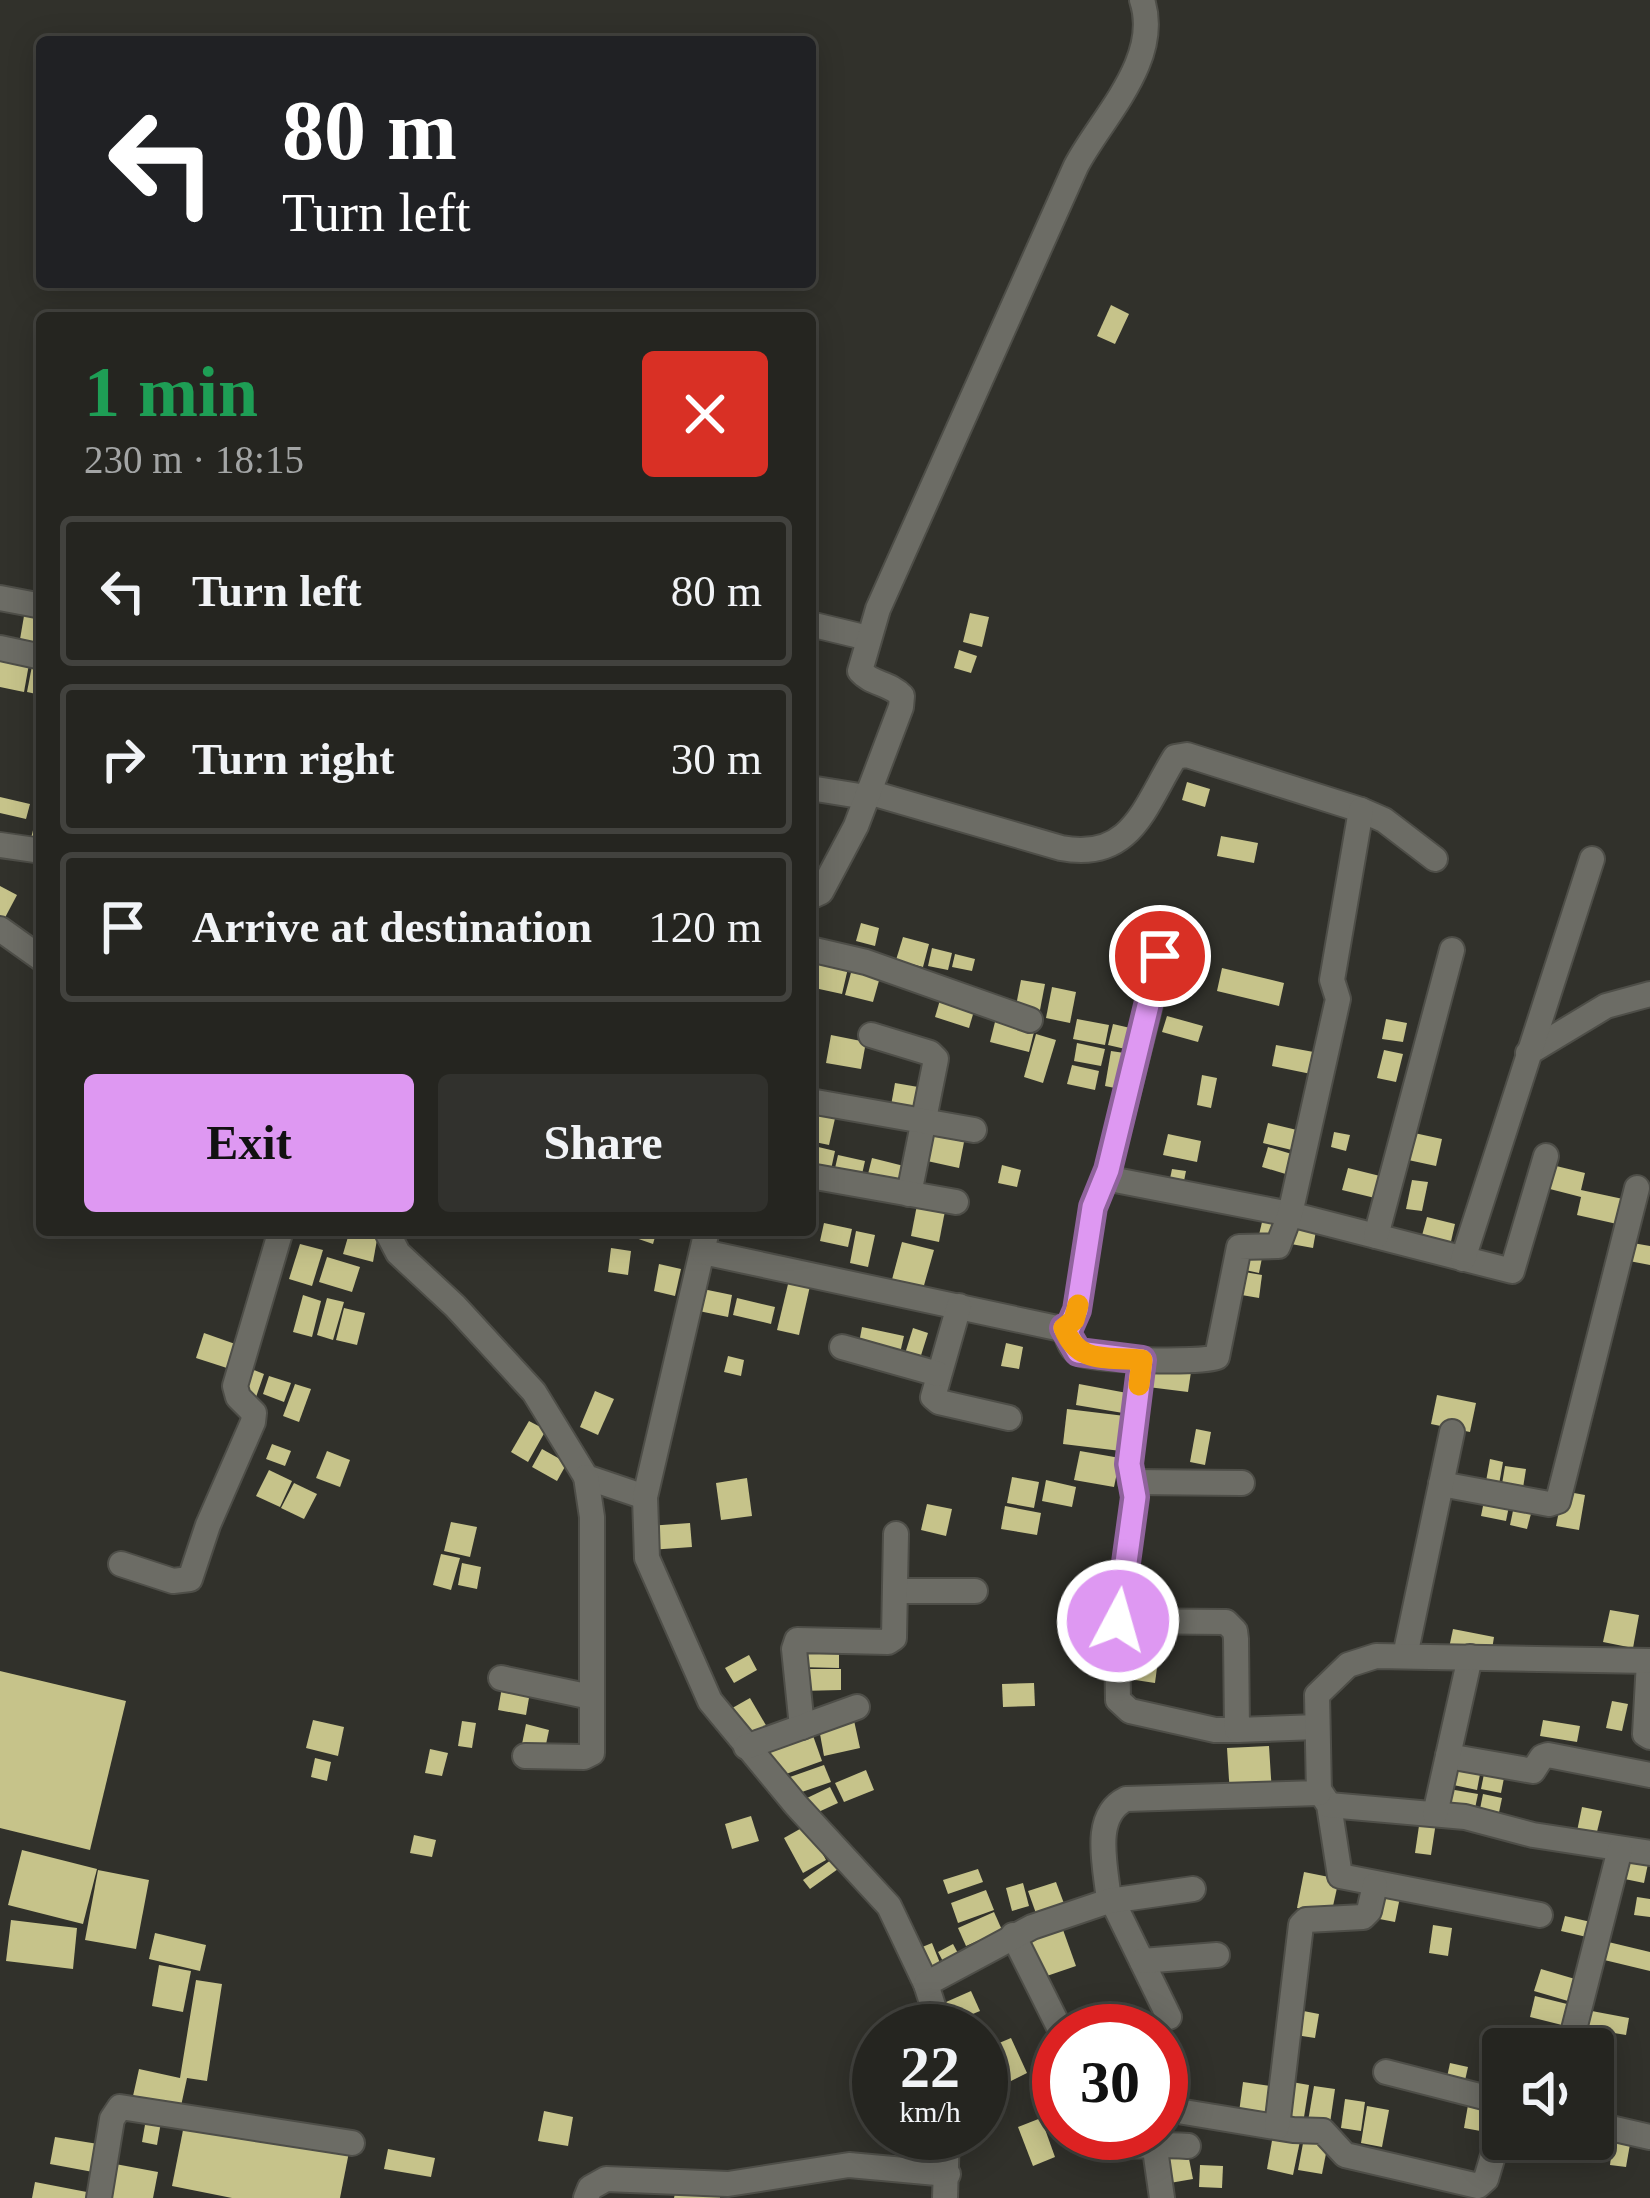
<!DOCTYPE html>
<meta charset="utf-8">
<style>
body{margin:0;font-family:Georgia,serif;background:#31312d;color:#f1f3f6;height:100vh;display:flex;flex-direction:column;font-size:45px;white-space:nowrap}
*{box-sizing:border-box;margin:0}
p{font-size:39px;color:#a3a5a5}
.icon{flex:none;width:66px;height:66px;fill:none;stroke:currentColor;stroke-width:2;stroke-linecap:round;stroke-linejoin:round}
.map{position:relative;flex:1;overflow:hidden}
.panel{position:absolute;left:36px;top:312px;width:780px;height:924px;display:flex;flex-direction:column;background:#252520;border-radius:12px;box-shadow:0 6px 30px #0003,0 0 0 3px #42423e}
.panel>*{flex:none}
.banner{position:absolute;left:36px;top:36px;width:780px;height:252px;border-radius:12px;box-shadow:0 6px 30px #0003,0 0 0 3px #42423e;background:#202124;color:#fff;overflow:hidden}
.buttons{position:absolute;left:1482px;top:2028px;display:grid;gap:24px}
.buttons a{display:grid;place-items:center;width:132px;height:132px;border-radius:12px;background:#252520;box-shadow:0 6px 30px #0003,0 0 0 3px #42423e;font-size:60px}
.speed{position:absolute;left:852px;top:2004px;display:flex;gap:24px;font-size:60px;font-weight:700;text-align:center}
.speed>*{display:grid;place-content:center;width:156px;height:156px;border-radius:50%;background:#252520;box-shadow:0 6px 30px #0003,0 0 0 3px #42423e;line-height:1}
.speed small{font-size:30px;font-weight:400}
.speed .limit{border:18px solid #d22;background:#fff;color:#111}
.pin{position:absolute;display:grid;place-items:center;width:102px;height:102px;color:#fff;margin:-51px;border:6px solid #fff;border-radius:50%;box-shadow:0 3px 12px #0007}
.me{position:absolute;width:132px;margin:-66px;rotate:6deg;stroke-linejoin:round;filter:drop-shadow(0 0 9px #0008)}
.turn{display:flex;align-items:center;gap:42px;height:252px;padding:0 48px;font-size:54px}
.turn .icon{width:156px;height:156px;stroke-width:2.5}
.turn b{display:block;font-size:84px;line-height:102px}
.round{display:grid;place-items:center;flex:none;width:126px;height:126px;border-radius:12px;background:#31312d}
.overview{display:flex;align-items:center;justify-content:space-between;height:204px;padding:0 48px}
h1{font-size:72px;font-weight:600;line-height:90px;color:#1e9e55}
.primary-button{display:flex;gap:24px;margin-top:auto;padding:24px 48px}
.primary-button a{flex:1;height:138px;border-radius:12px;background:#de98f2;color:#111;font-size:48px;font-weight:600;line-height:138px;text-align:center}
.primary-button a+a{background:#31312d;color:#f1f3f6}
ul{padding:0;list-style:none}
li{display:flex;align-items:center;gap:36px;height:150px;margin:0 24px 18px;padding:0 24px;border:6px solid #42423e;border-radius:12px}
li div{flex:1}
li b{display:block;font-size:45px}
li em{font-style:normal}
.map>svg:first-child{display:block}
.building{fill:#c6c38a}
.lines{fill:none;stroke-linecap:round;stroke-linejoin:round}
.minor-casing{stroke:#4e4e48;stroke-width:28}
.minor{stroke:#6c6c65;stroke-width:24}
.route-casing{stroke:#90639d;stroke-width:30}
.route{stroke:#de98f2;stroke-width:21}
.slow{stroke:#f59e0b;stroke-width:21}
</style>
<div class="map">
<svg width="1650" height="2198" viewBox="0 0 1650 2198">
<rect width="100%" height="100%" fill="#31312b"/>
<g class="building">
<polygon points="1111,305 1129,314 1115,344 1097,336"/>
<polygon points="970,613 989,617 982,647 963,642"/>
<polygon points="24,616 42,619 42,649 19,645"/>
<polygon points="959,650 977,656 971,673 954,668"/>
<polygon points="0,658 29,664 24,692 0,687"/>
<polygon points="32,666 42,668 41,695 27,692"/>
<polygon points="1187,782 1210,789 1205,807 1182,800"/>
<polygon points="0,797 30,804 26,819 0,813"/>
<polygon points="36,819 42,820 42,841 31,838"/>
<polygon points="1221,836 1258,843 1254,863 1217,856"/>
<polygon points="0,886 17,895 0,927"/>
<polygon points="810,910 819,912 812,950 810,950"/>
<polygon points="861,923 879,928 875,946 856,941"/>
<polygon points="903,937 929,944 923,967 896,960"/>
<polygon points="932,948 952,953 948,970 928,966"/>
<polygon points="955,954 975,959 972,971 952,967"/>
<polygon points="810,960 848,968 842,994 810,987"/>
<polygon points="1222,968 1284,983 1279,1006 1217,991"/>
<polygon points="852,969 880,977 873,1002 845,995"/>
<polygon points="1021,980 1045,984 1039,1015 1015,1011"/>
<polygon points="1052,987 1076,992 1070,1023 1046,1018"/>
<polygon points="940,1000 974,1011 969,1028 935,1017"/>
<polygon points="1167,1016 1203,1026 1198,1042 1162,1032"/>
<polygon points="996,1018 1035,1028 1029,1052 990,1042"/>
<polygon points="1077,1019 1109,1025 1105,1045 1073,1039"/>
<polygon points="1386,1019 1407,1023 1403,1042 1382,1039"/>
<polygon points="1113,1024 1139,1030 1134,1051 1108,1045"/>
<polygon points="1036,1034 1056,1040 1043,1083 1024,1077"/>
<polygon points="831,1035 866,1042 861,1069 826,1063"/>
<polygon points="1077,1043 1105,1049 1101,1066 1074,1061"/>
<polygon points="1276,1045 1319,1053 1316,1075 1272,1066"/>
<polygon points="1384,1050 1403,1054 1396,1082 1377,1078"/>
<polygon points="1111,1051 1131,1054 1125,1090 1105,1086"/>
<polygon points="1072,1065 1099,1071 1095,1090 1067,1084"/>
<polygon points="1202,1075 1217,1078 1211,1108 1197,1105"/>
<polygon points="895,1083 924,1088 919,1116 890,1111"/>
<polygon points="810,1109 836,1114 829,1145 810,1141"/>
<polygon points="1268,1123 1301,1131 1296,1151 1263,1143"/>
<polygon points="1405,1131 1442,1139 1436,1166 1399,1158"/>
<polygon points="1334,1132 1350,1135 1346,1151 1331,1147"/>
<polygon points="923,1133 964,1142 959,1168 918,1159"/>
<polygon points="1168,1134 1201,1141 1197,1162 1163,1155"/>
<polygon points="810,1145 835,1151 830,1174 810,1170"/>
<polygon points="1268,1147 1295,1155 1289,1175 1262,1167"/>
<polygon points="838,1155 865,1161 860,1183 833,1177"/>
<polygon points="872,1158 904,1166 897,1190 866,1182"/>
<polygon points="1002,1165 1021,1170 1017,1187 998,1183"/>
<polygon points="1552,1165 1585,1173 1581,1190 1623,1199 1617,1224 1577,1215 1581,1197 1546,1188"/>
<polygon points="1348,1168 1380,1176 1375,1198 1342,1190"/>
<polygon points="1172,1169 1186,1171 1182,1191 1168,1188"/>
<polygon points="1412,1180 1428,1182 1422,1211 1406,1209"/>
<polygon points="917,1205 945,1211 939,1242 911,1236"/>
<polygon points="1427,1217 1455,1224 1449,1250 1420,1243"/>
<polygon points="1263,1218 1283,1222 1278,1243 1258,1239"/>
<polygon points="1296,1221 1317,1225 1313,1248 1291,1244"/>
<polygon points="824,1223 852,1229 848,1247 820,1241"/>
<polygon points="350,1230 373,1230 378,1234 373,1262 343,1254"/>
<polygon points="632,1230 657,1230 653,1244 630,1236"/>
<polygon points="856,1231 875,1235 868,1267 850,1263"/>
<polygon points="902,1242 934,1250 921,1296 890,1287"/>
<polygon points="1627,1242 1650,1246 1650,1265 1624,1260"/>
<polygon points="300,1244 323,1250 312,1286 289,1279"/>
<polygon points="611,1248 631,1251 628,1275 608,1272"/>
<polygon points="1240,1248 1263,1253 1259,1273 1236,1268"/>
<polygon points="327,1257 360,1267 352,1292 319,1282"/>
<polygon points="659,1264 681,1269 675,1296 654,1291"/>
<polygon points="1233,1270 1262,1275 1259,1298 1230,1293"/>
<polygon points="789,1280 810,1286 799,1335 777,1330"/>
<polygon points="698,1288 732,1295 728,1317 694,1310"/>
<polygon points="303,1295 321,1301 312,1337 293,1332"/>
<polygon points="327,1298 344,1302 333,1340 317,1335"/>
<polygon points="737,1298 775,1307 771,1324 733,1315"/>
<polygon points="344,1308 365,1313 357,1345 336,1340"/>
<polygon points="862,1327 904,1336 900,1353 859,1343"/>
<polygon points="913,1328 928,1333 918,1365 903,1360"/>
<polygon points="204,1333 238,1345 230,1369 196,1358"/>
<polygon points="1006,1343 1023,1347 1019,1369 1001,1366"/>
<polygon points="728,1356 744,1360 741,1376 724,1372"/>
<polygon points="1142,1366 1191,1372 1188,1392 1140,1386"/>
<polygon points="246,1367 264,1374 255,1400 237,1393"/>
<polygon points="269,1376 291,1383 284,1402 263,1394"/>
<polygon points="295,1384 311,1389 299,1422 283,1416"/>
<polygon points="1079,1384 1127,1393 1123,1413 1076,1405"/>
<polygon points="595,1391 614,1399 598,1435 580,1427"/>
<polygon points="1437,1395 1476,1403 1470,1432 1431,1424"/>
<polygon points="1067,1409 1125,1416 1121,1451 1063,1444"/>
<polygon points="529,1421 546,1430 528,1462 511,1452"/>
<polygon points="1196,1429 1211,1432 1205,1465 1190,1462"/>
<polygon points="272,1444 291,1451 285,1466 266,1459"/>
<polygon points="542,1449 567,1463 557,1481 532,1467"/>
<polygon points="327,1451 350,1460 340,1487 316,1478"/>
<polygon points="1080,1451 1120,1458 1114,1487 1074,1480"/>
<polygon points="1490,1459 1503,1462 1498,1490 1485,1487"/>
<polygon points="1505,1466 1526,1469 1522,1494 1501,1490"/>
<polygon points="269,1470 292,1481 280,1507 256,1496"/>
<polygon points="1012,1477 1039,1482 1034,1508 1007,1503"/>
<polygon points="747,1478 752,1516 721,1520 716,1483"/>
<polygon points="1046,1480 1076,1487 1072,1507 1042,1501"/>
<polygon points="294,1483 317,1494 304,1519 281,1508"/>
<polygon points="1563,1491 1585,1495 1579,1530 1556,1526"/>
<polygon points="1484,1501 1509,1506 1506,1521 1481,1516"/>
<polygon points="927,1504 952,1509 946,1536 921,1530"/>
<polygon points="1005,1506 1041,1513 1037,1535 1001,1529"/>
<polygon points="1514,1506 1532,1510 1527,1529 1510,1525"/>
<polygon points="451,1522 477,1527 470,1557 444,1551"/>
<polygon points="690,1523 692,1547 649,1550 648,1526"/>
<polygon points="441,1554 460,1558 451,1590 433,1585"/>
<polygon points="462,1563 481,1567 477,1589 458,1585"/>
<polygon points="1094,1582 1114,1584 1109,1627 1088,1624"/>
<polygon points="1610,1610 1639,1615 1633,1648 1603,1642"/>
<polygon points="1453,1629 1494,1637 1491,1656 1449,1648"/>
<polygon points="799,1645 839,1646 839,1668 799,1667"/>
<polygon points="749,1655 757,1670 734,1683 725,1668"/>
<polygon points="1125,1655 1158,1660 1155,1683 1122,1678"/>
<polygon points="800,1669 841,1669 841,1690 800,1691"/>
<polygon points="0,1671 126,1701 90,1850 0,1828"/>
<polygon points="1034,1683 1035,1706 1003,1707 1002,1684"/>
<polygon points="502,1687 530,1692 526,1715 498,1710"/>
<polygon points="750,1698 767,1727 744,1741 727,1711"/>
<polygon points="1612,1701 1628,1704 1622,1731 1606,1728"/>
<polygon points="853,1716 860,1748 824,1756 818,1723"/>
<polygon points="313,1720 344,1727 338,1756 306,1748"/>
<polygon points="1543,1720 1580,1726 1577,1742 1540,1736"/>
<polygon points="462,1721 476,1723 472,1748 458,1746"/>
<polygon points="526,1724 549,1730 545,1749 522,1744"/>
<polygon points="811,1730 822,1761 775,1778 764,1747"/>
<polygon points="1269,1746 1272,1793 1230,1795 1227,1748"/>
<polygon points="430,1749 448,1753 442,1776 425,1773"/>
<polygon points="315,1758 331,1762 327,1781 311,1777"/>
<polygon points="1448,1763 1481,1769 1477,1790 1444,1783"/>
<polygon points="824,1765 831,1782 796,1794 790,1777"/>
<polygon points="866,1770 874,1790 844,1802 835,1783"/>
<polygon points="1484,1774 1504,1778 1501,1793 1481,1789"/>
<polygon points="830,1787 838,1803 814,1814 807,1798"/>
<polygon points="1443,1788 1478,1794 1473,1818 1439,1811"/>
<polygon points="1483,1794 1502,1798 1497,1822 1478,1819"/>
<polygon points="1582,1807 1602,1811 1595,1840 1576,1836"/>
<polygon points="751,1816 759,1841 732,1849 725,1824"/>
<polygon points="1420,1819 1436,1822 1431,1855 1415,1853"/>
<polygon points="807,1825 826,1860 803,1873 784,1838"/>
<polygon points="414,1835 436,1840 432,1857 410,1853"/>
<polygon points="22,1850 97,1869 83,1924 8,1905"/>
<polygon points="1619,1854 1649,1859 1644,1883 1615,1877"/>
<polygon points="831,1860 838,1869 810,1889 803,1880"/>
<polygon points="978,1869 983,1882 948,1894 943,1880"/>
<polygon points="98,1870 149,1880 136,1949 85,1940"/>
<polygon points="1304,1872 1339,1879 1331,1915 1297,1908"/>
<polygon points="1056,1882 1066,1909 1038,1919 1028,1891"/>
<polygon points="1023,1883 1029,1906 1012,1911 1006,1888"/>
<polygon points="986,1890 994,1910 958,1923 951,1903"/>
<polygon points="1374,1892 1400,1897 1395,1922 1369,1917"/>
<polygon points="1637,1897 1650,1899 1650,1917 1634,1915"/>
<polygon points="994,1912 1002,1930 966,1946 958,1928"/>
<polygon points="1565,1916 1595,1923 1591,1938 1561,1931"/>
<polygon points="11,1920 77,1928 73,1969 6,1961"/>
<polygon points="1433,1925 1452,1928 1448,1956 1429,1953"/>
<polygon points="1062,1927 1076,1966 1038,1979 1024,1940"/>
<polygon points="155,1933 206,1945 200,1971 149,1959"/>
<polygon points="1600,1940 1650,1952 1650,1971 1596,1958"/>
<polygon points="932,1943 942,1968 926,1975 915,1950"/>
<polygon points="953,1944 961,1959 946,1967 938,1952"/>
<polygon points="159,1965 191,1971 183,2012 152,2006"/>
<polygon points="1541,1969 1575,1979 1568,2001 1534,1991"/>
<polygon points="196,1980 222,1984 207,2081 187,2078 181,2106 133,2096 139,2069 180,2078"/>
<polygon points="971,1991 980,2011 946,2025 937,2006"/>
<polygon points="1535,1996 1575,2006 1570,2027 1530,2017"/>
<polygon points="1293,2009 1319,2014 1315,2038 1289,2034"/>
<polygon points="1581,2009 1629,2018 1626,2035 1578,2027"/>
<polygon points="1524,2029 1550,2035 1547,2049 1519,2049"/>
<polygon points="1011,2038 1027,2073 1009,2082 992,2046"/>
<polygon points="1450,2063 1468,2067 1464,2085 1446,2082"/>
<polygon points="1286,2081 1309,2085 1302,2130 1279,2127"/>
<polygon points="1243,2082 1278,2087 1271,2125 1238,2120"/>
<polygon points="1314,2086 1335,2089 1329,2130 1307,2127"/>
<polygon points="1345,2099 1365,2102 1361,2131 1341,2128"/>
<polygon points="1468,2105 1501,2111 1497,2134 1464,2128"/>
<polygon points="1367,2106 1389,2110 1382,2147 1361,2143"/>
<polygon points="544,2111 573,2117 568,2146 538,2141"/>
<polygon points="1041,2118 1055,2157 1033,2166 1018,2127"/>
<polygon points="146,2119 161,2122 157,2145 142,2142"/>
<polygon points="185,2120 349,2152 340,2198 232,2198 172,2186"/>
<polygon points="1273,2135 1300,2141 1293,2175 1267,2169"/>
<polygon points="55,2137 98,2144 93,2172 50,2164"/>
<polygon points="1304,2138 1328,2143 1322,2174 1298,2170"/>
<polygon points="1509,2139 1544,2139 1542,2147"/>
<polygon points="1548,2139 1579,2139 1576,2156 1546,2149"/>
<polygon points="1613,2142 1630,2144 1626,2167 1610,2165"/>
<polygon points="388,2149 435,2158 431,2177 384,2169"/>
<polygon points="1188,2154 1193,2179 1164,2184 1159,2159"/>
<polygon points="110,2163 158,2172 153,2198 104,2198"/>
<polygon points="1200,2165 1223,2166 1222,2188 1199,2187"/>
<polygon points="35,2182 92,2193 91,2198 32,2198"/>
<polygon points="676,2189 720,2195 720,2198 674,2198"/>
</g>
<g class="lines">
<defs>
<g id="minor">
<polyline points="0,598 42,606"/>
<polyline points="810,624 868,638"/>
<polyline points="0,648 42,657"/>
<polyline points="810,788 866,797"/>
<path d="M868,792l193,56c71,14 84,-43 114,-91l12,-2 174,55 23,10 51,39"/>
<polyline points="0,845 42,851"/>
<path d="M810,897l11,-5 35,-66 45,-119 1,-11c-12,-13 -31,-12 -42,-25l18,-62 198,-443c25,-48 86,-106 66,-166"/>
<polyline points="0,929 42,959"/>
<polyline points="810,949 866,962 1030,1020"/>
<polyline points="871,1035 930,1053 936,1059 909,1194"/>
<polyline points="1528,1053 1606,1006 1650,994"/>
<polyline points="810,1101 974,1130"/>
<polyline points="810,1176 956,1202"/>
<polyline points="1105,1178 1290,1214 1512,1271 1546,1156"/>
<polyline points="386,1230 398,1253 455,1306 534,1392 586,1477 645,1497"/>
<polyline points="707,1230 645,1497 647,1558 710,1701 796,1805 889,1906 926,1984 941,2031"/>
<polyline points="1376,1236 1452,950"/>
<polyline points="703,1252 1057,1328 1070,1326 1077,1310 1093,1207 1108,1170 1155,985 1166,928"/>
<polyline points="1463,1259 1592,859"/>
<polyline points="959,1306 933,1397 939,1402 1009,1418"/>
<path d="M1064,1328c4,9 5,20 15,25 16,8 121,10 138,4l22,-110 39,-1 12,-32 48,-215 -6,-19 29,-170"/>
<polyline points="842,1347 938,1374"/>
<polyline points="1142,1360 1129,1464 1135,1492 1117,1639 1118,1700 1130,1711 1215,1730 1237,1730"/>
<polyline points="1131,1482 1242,1483"/>
<polyline points="1441,1484 1549,1504 1558,1501 1637,1188"/>
<polyline points="121,1564 173,1581 190,1579 208,1525 253,1422 254,1413 238,1397 235,1386 281,1230"/>
<polyline points="896,1591 975,1591"/>
<polyline points="1118,1621 1226,1622 1235,1631 1236,1639 1237,1730 1317,1727"/>
<polyline points="1405,1656 1452,1432"/>
<polyline points="1649,1661 1645,1734 1650,1737"/>
<polyline points="501,1678 591,1697"/>
<polyline points="802,1727 794,1649 797,1640 888,1642 894,1638 896,1534"/>
<polyline points="746,1747 857,1707"/>
<polyline points="525,1756 584,1757 592,1753 592,1517 586,1477"/>
<polyline points="1448,1756 1533,1771 1542,1757 1548,1755 1650,1775"/>
<polyline points="1321,1793 1329,1805 1340,1876 1540,1915"/>
<polyline points="1329,1805 1465,1817 1533,1835 1650,1853"/>
<polyline points="1435,1814 1470,1657"/>
<polyline points="1112,1900 1169,2017"/>
<path d="M1109,1901c-3,-34 -18,-85 17,-102l193,-6 -2,-98 31,-30 28,-9 274,5"/>
<polyline points="1013,1935 1061,2031"/>
<polyline points="1142,1961 1217,1955"/>
<polyline points="926,1984 1032,1927 1109,1901 1193,1889"/>
<polyline points="1569,2049 1620,1849"/>
<polyline points="1386,2072 1503,2102"/>
<polyline points="1184,2112 1293,2130 1323,2131 1345,2155 1478,2186 1486,2179 1503,2122"/>
<polyline points="1593,2124 1650,2137"/>
<polyline points="1277,2127 1301,1925 1306,1920 1363,1917 1369,1911 1375,1885"/>
<path d="M1102,2133l4,9c16,7 59,1 82,4"/>
<polyline points="1154,2142 1162,2198"/>
<polyline points="99,2198 112,2119 120,2107 352,2143"/>
<polyline points="586,2198 590,2188 606,2179 728,2184 849,2165 948,2174"/>
<polyline points="945,2198 947,2133"/>
</g>
</defs>
<use href="#minor" class="minor-casing"/>
<use href="#minor" class="minor"/>
</g>
<g class="lines">
<defs>
<polyline id="route" points="1118,1621 1135,1497 1129,1464 1142,1360 1078,1352 1064,1328 1070,1326 1077,1310 1093,1207 1108,1170 1160,956"/>
</defs>
<use href="#route" class="route-casing"/>
<use href="#route" class="route"/>
<path class="slow" d="M1078,1305l-4,15 -10,8c14,37 43,28 78,32l-3,25"/>
</g>
</svg>
<div class="buttons">
<a><svg class="icon" aria-label="sound" viewBox="0 0 24 24"><path d="M4 9h4l5-4v14l-5-4H4zM17 9q2 3 0 6"/></svg></a>
</div>
<div class="speed"><div>22<small>km/h</small></div><div class="limit">30</div></div>
<div class="pin" style="left:1160px;top:956px;background:#d93025"><svg class="icon" aria-label="arrive" viewBox="0 0 24 24"><path d="M6 21V4h12l-3 4 3 4H6"/></svg></div>
<svg class="me" style="left:1118px;top:1621px" viewBox="-20 -20 40 40"><circle r="17" fill="#de98f2" stroke="#fff" stroke-width="3"/><path d="M0-11L8 9 0 5-8 9z" fill="#fff"/></svg>
<div class="banner">
<div class="turn"><svg class="icon" aria-label="left" viewBox="0 0 24 24"><path d="M17 20v-9H6M10 6l-5 5 5 5"/></svg><div><b>80 m</b>Turn left</div></div>
</div>
<section class="panel">
<div class="overview"><div><h1>1 min</h1><p>230 m · 18:15</p></div><a class="round" style="background:#d93025;color:#fff"><svg class="icon" aria-label="close" viewBox="0 0 24 24"><path d="M6 6l12 12M18 6L6 18"/></svg></a></div>
<ul>
<li><svg class="icon" aria-label="left" viewBox="0 0 24 24"><path d="M17 20v-9H6M10 6l-5 5 5 5"/></svg><div><b>Turn left</b></div><em>80 m</em></li>
<li><svg class="icon" aria-label="right" viewBox="0 0 24 24"><path d="M7 20v-9h11M14 6l5 5-5 5"/></svg><div><b>Turn right</b></div><em>30 m</em></li>
<li><svg class="icon" aria-label="arrive" viewBox="0 0 24 24"><path d="M6 21V4h12l-3 4 3 4H6"/></svg><div><b>Arrive at destination</b></div><em>120 m</em></li>
</ul>
<div class="primary-button"><a>Exit</a><a>Share</a></div>
</section>
</div>
